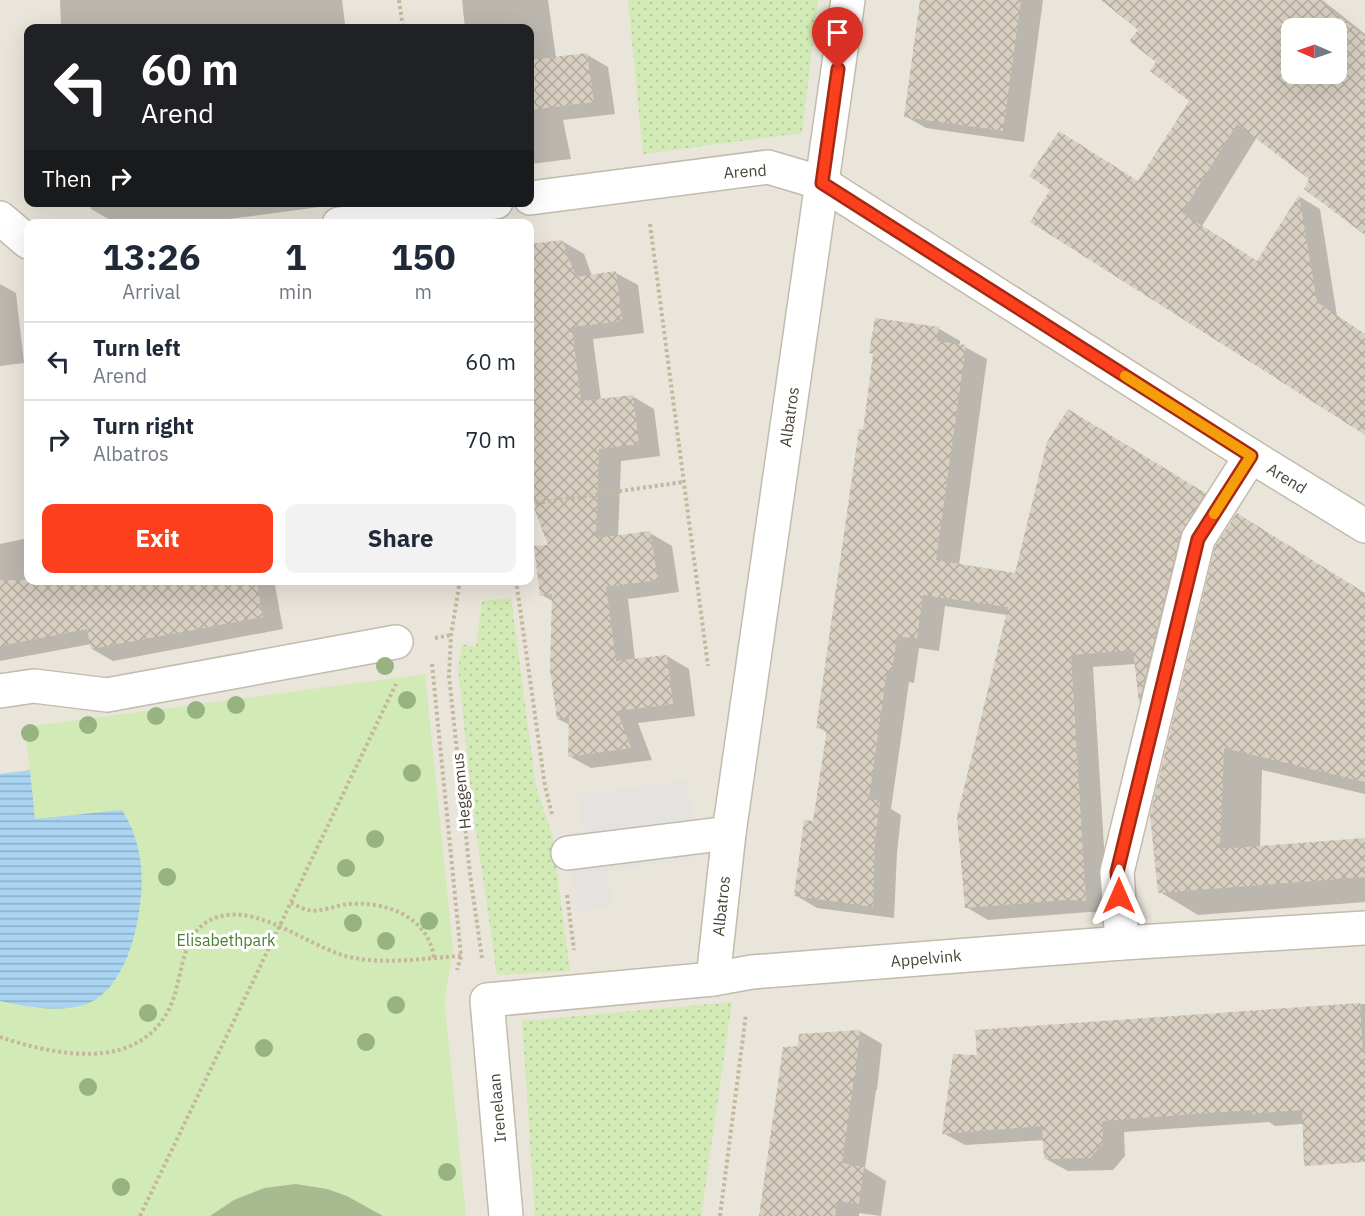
<!DOCTYPE html>
<style>
body{margin:0;font-family:"IBM Plex Sans",sans-serif;background:#f2f2f3;color:#1f2937;height:100vh;display:flex;flex-direction:column;font-size:22px;white-space:nowrap}
*{box-sizing:border-box;margin:0}
p{font-size:20px;color:#747a83}
.icon{flex:none;width:33px;height:33px;fill:none;stroke:currentColor;stroke-width:2;stroke-linecap:round;stroke-linejoin:round}
.map{position:relative;flex:1;overflow:hidden}
.panel{position:absolute;left:24px;top:219px;width:510px;height:366px;display:flex;flex-direction:column;background:#fff;border-radius:12px;box-shadow:0 6px 24px #0002}
.panel>*{flex:none}
.top-card{position:absolute;left:24px;top:24px;width:510px;height:183px;border-radius:12px;box-shadow:0 6px 24px #0002;background:#202124;color:#fff;overflow:hidden}
.needle{width:39px;rotate:272deg}
.controls{position:absolute;left:1281px;top:18px;display:grid;gap:12px}
.controls a{display:grid;place-items:center;width:66px;height:66px;border-radius:12px;background:#fff;box-shadow:0 6px 24px #0002;font-size:30px}
.pin{position:absolute;display:grid;place-items:center;width:51px;height:51px;color:#fff;margin:-62px -26px;border-radius:50% 50% 50% 0;rotate:-45deg;box-shadow:0 0 6px #0007}
.pin .icon{rotate:45deg}
.me{position:absolute;width:66px;margin:-33px;rotate:0deg;stroke-linejoin:round;filter:drop-shadow(0 0 4px #0008)}
.turn{display:flex;align-items:center;gap:21px;height:126px;padding:0 18px;font-size:27px}
.turn .icon{width:78px;height:78px;stroke-width:2.5}
.turn b{display:block;font-size:42px;line-height:51px}
.then{display:flex;align-items:center;height:57px;padding:0 18px;background:#0003;gap:12px;font-size:22px}
.eta{display:flex;justify-content:space-evenly;align-items:center;height:102px;text-align:center}
.eta b{font-size:36px;font-weight:800;line-height:42px}
.cta{display:flex;gap:12px;margin-top:auto;padding:12px 18px}
.cta a{flex:1;height:69px;border-radius:12px;background:#fc3f1d;color:#fff;font-size:24px;font-weight:800;line-height:69px;text-align:center}
.cta a+a{background:#f2f2f3;color:#1f2937}
ul{padding:0;list-style:none}
li{display:flex;align-items:center;gap:18px;height:78px;padding:0 18px;border-top:2px solid #e0e1e3}
li div{flex:1}
li b{display:block;font-size:22px}
li em{font-style:normal}
.map>svg:first-child{display:block}
.residential{fill:#eae5da;fill-rule:evenodd}
.grass{fill:url(#grass-dots)}
.park{fill:#d2eab5}
.parking{fill:#e5e3e0}
.water{fill:url(#water-rules)}
.shadow{fill:#0003;fill-rule:evenodd}
.building{fill:url(#building-cross-hatch);fill-rule:evenodd}
.lines{fill:none;stroke-linecap:round;stroke-linejoin:round}
.minor-casing{stroke:#c2bbae;stroke-width:36}
.path{stroke:#c4b79f;stroke-width:4;stroke-dasharray:3 3;stroke-linecap:butt}
.minor{stroke:#fff;stroke-width:33}
.tree{fill:#97b381}
.route-casing{stroke:#a42913;stroke-width:15}
.route{stroke:#fc3f1d;stroke-width:10}
.slow{stroke:#f59e0b;stroke-width:10}
.labels{text-anchor:middle;dominant-baseline:central;stroke-width:6;stroke-linejoin:round;paint-order:stroke}
.street-label{font-size:16px;fill:#4b4439;stroke:#fff}
.park-label{font-size:16px;fill:#4a7f2a;stroke:#fff}
</style>
<div class="map">
<svg width="1365" height="1216" viewBox="0 0 1365 1216">
<defs>
<pattern id="grass-dots" width="8" height="8" patternUnits="userSpaceOnUse" patternTransform="scale(1.5)"><rect width="8" height="8" fill="#d2eab5"/><path d="M2 2h.1M6 6h.1" fill="none" stroke="#b6ca9c" stroke-width="1.8" stroke-linecap="round"/></pattern>
<pattern id="water-rules" width="6" height="5" patternUnits="userSpaceOnUse" patternTransform="scale(1.5)"><rect width="6" height="5" fill="#a9d4f2"/><path d="M0 2.5h6" fill="none" stroke="#8caec5"/></pattern>
<pattern id="building-cross-hatch" width="8" height="8" patternUnits="userSpaceOnUse" patternTransform="scale(1.5)"><rect width="8" height="8" fill="#d8cfc1"/><path d="M0 0l8 8M0 8l8-8" fill="none" stroke="#b1aa9e"/></pattern>
</defs>
<rect width="100%" height="100%" fill="#f6f3ec"/>
<path class="residential" d="M0,0h1365v1216h-1365zM28,28h502v174h-502zM1292,28h44v46h-44zM28,224h502v356h-502z"/>
<g class="grass">
<polygon points="628,0 818,0 802,133 643,154"/>
<polygon points="511,598 536,787 552,835 570,971 497,975 474,817 458,669 462,644 476,647 482,601"/>
<polygon points="732,1002 701,1216 535,1216 522,1021"/>
</g>
<path class="park" d="M425,674l28,274c-1,20 -9,39 -8,59l21,209h-466v-442l30,-4 -5,-43z"/>
<polygon class="parking" points="688,780 695,848 694,859 608,871 612,906 577,912 566,833 583,831 579,795"/>
<path class="water" d="M30,770l5,49 87,-9c11,17 17,36 19,56 4,40 -10,117 -50,136 -25,12 -65,5 -91,-1v-227z"/>
<g class="shadow">
<polygon points="60,0 342,0 345,24 353,28 61,28"/>
<polygon points="462,0 548,0 556,58 586,54 608,67 615,114 563,120 571,159 530,164 530,28 465,28"/>
<polygon points="921,0 1043,0 1024,142 926,128 905,116"/>
<path d="M1102,0h220l43,34v199l-54,-54 -54,-42 -55,89 56,36 42,-65 20,12 17,107 28,18v99l-226,-250 52,-82 -33,-39 -18,-32zM1292,28h44v46h-44z"/>
<polygon points="91,202 350,202 350,203 229,219 112,221 91,209"/>
<polygon points="562,241 584,254 592,276 616,273 638,285 644,333 593,339 601,400 632,396 654,409 657,432 660,456 621,461 618,537 650,533 672,546 679,592 628,599 635,660 667,656 689,669 695,716 638,723 652,760 591,768 569,756 570,725 558,719 554,602 542,595 550,546 530,490 530,246"/>
<polygon points="0,284 16,293 24,363 0,366"/>
<polygon points="938,328 960,341 960,346 965,347 987,359 959,565 1016,574 1090,423 1226,506 1201,547 1161,714 1140,702 1136,664 1093,667 1108,913 1089,912 988,920 966,907 1007,615 945,606 939,651 919,648 914,683 909,682 891,809 901,815 897,853 894,918 817,908 795,895 815,822 828,733 818,727 864,431"/>
<polygon points="28,538 28,580 274,580 283,629 113,661 92,649 91,644 0,661 0,544"/>
<polygon points="1365,594 1365,794 1262,770 1260,847 1365,839 1365,902 1198,915 1160,892 1152,815"/>
<polygon points="1365,1004 1365,1119 1275,1126 1269,1122 1124,1132 1125,1156 1113,1170 1068,1171 1046,1159 1045,1140 965,1145 943,1133 978,1057 976,1031"/>
<polygon points="860,1031 882,1044 877,1090 876,1090 865,1168 886,1181 881,1216 859,1213 859,1216 760,1216 800,1036"/>
<polygon points="296,1184 327,1189 347,1196 383,1216 210,1216 234,1200 264,1188"/>
</g>
<g class="building">
<polygon points="920,0 1021,0 1003,131 904,117"/>
<path d="M1101,0h218l46,37v198l-61,-46 5,-10 -72,-55 -55,89 75,48 42,-66 18,107 48,32v101l-335,-213 20,-32 -21,-14 30,-45 79,50 51,-80 -39,-30 6,-9 -27,-21 9,-11zM1292,28h44v46h-44z"/>
<polygon points="587,53 594,102 530,110 530,60"/>
<polygon points="562,240 576,277 616,271 622,321 572,327 581,401 633,395 639,444 599,449 596,538 650,531 658,580 606,587 616,661 667,655 673,704 617,711 631,748 568,757 569,718 557,719 550,670 552,594 540,596 534,546 548,545 534,508 537,507 530,487 530,244"/>
<polygon points="875,318 939,327 937,341 966,345 936,560 1015,573 1047,442 1068,409 1205,493 1180,535 1139,703 1133,650 1071,655 1086,901 1066,900 965,908 957,817 1008,607 923,595 917,639 897,636 892,671 887,670 869,799 880,801 875,840 873,907 794,896 804,820 813,821 827,729 816,728 859,429 863,430 873,354 869,353"/>
<polygon points="1237,513 1365,593 1365,782 1224,748 1220,849 1365,838 1365,877 1158,893 1150,815 1215,546"/>
<polygon points="0,580 256,580 263,617 91,649 87,629 0,646"/>
<polygon points="1360,1003 1363,1050 1365,1050 1365,1162 1304,1166 1302,1110 1251,1114 1251,1110 1102,1121 1103,1143 1090,1158 1044,1159 1042,1126 942,1134 953,1054 977,1055 975,1030"/>
<polygon points="860,1030 855,1078 854,1078 842,1163 864,1167 859,1204 837,1201 835,1216 759,1216 783,1047 798,1046 799,1034"/>
</g>
<g class="lines">
<defs>
<g id="minor">
<polyline points="530,198 768,167 822,183 1251,456 1365,526"/>
<polyline points="0,218 28,242"/>
<polyline points="339,224 496,202"/>
<polyline points="0,691 34,686 107,695 396,642"/>
<polyline points="568,853 729,833"/>
<polyline points="1122,943 1117,872 1198,539 1251,456"/>
<polyline points="713,979 729,833 848,0"/>
<polyline points="506,1216 487,1000 713,979 752,972 1122,943 1365,928"/>
</g>
</defs>
<use href="#minor" class="minor-casing"/>
<g class="path">
<polyline points="399,0 403,28"/>
<polyline points="650,224 708,666"/>
<polyline points="530,504 683,482"/>
<polyline points="460,580 451,635 449,676 470,874 482,958"/>
<polyline points="516,580 545,786 552,814"/>
<polyline points="435,638 451,635"/>
<polyline points="432,664 461,956 457,970"/>
<polyline points="567,895 574,950"/>
<path d="M291,903c5,2 11,6 17,7 12,3 29,-5 41,-6 37,-3 80,13 85,54"/>
<path d="M0,1037c54,18 137,36 169,-28 17,-33 8,-87 58,-94 36,-5 81,29 115,40 35,11 83,3 119,1"/>
<polyline points="140,1216 396,684"/>
<polyline points="720,1216 746,1014"/>
</g>
<use href="#minor" class="minor"/>
</g>
<g class="tree">
<circle cx="385" cy="666" r="9"/>
<circle cx="407" cy="700" r="9"/>
<circle cx="236" cy="705" r="9"/>
<circle cx="196" cy="710" r="9"/>
<circle cx="156" cy="716" r="9"/>
<circle cx="88" cy="725" r="9"/>
<circle cx="30" cy="733" r="9"/>
<circle cx="412" cy="773" r="9"/>
<circle cx="375" cy="839" r="9"/>
<circle cx="346" cy="868" r="9"/>
<circle cx="167" cy="877" r="9"/>
<circle cx="429" cy="921" r="9"/>
<circle cx="353" cy="923" r="9"/>
<circle cx="386" cy="941" r="9"/>
<circle cx="396" cy="1005" r="9"/>
<circle cx="148" cy="1013" r="9"/>
<circle cx="366" cy="1042" r="9"/>
<circle cx="264" cy="1048" r="9"/>
<circle cx="88" cy="1087" r="9"/>
<circle cx="447" cy="1172" r="9"/>
<circle cx="121" cy="1187" r="9"/>
</g>
<g class="lines">
<defs>
<polyline id="route" points="838,69 822,183 1251,456 1198,539 1117,872 1119,896"/>
</defs>
<use href="#route" class="route-casing"/>
<use href="#route" class="route"/>
<polyline class="slow" points="1125,376 1251,456 1214,514"/>
</g>
<g class="labels">
<g class="street-label">
<text transform="translate(745 171) rotate(-4)">Arend</text>
<text transform="translate(789 417) rotate(-82)">Albatros</text>
<text transform="translate(1287 478) rotate(32)">Arend</text>
<text transform="translate(461 791) rotate(-96)">Heggemus</text>
<text transform="translate(721 906) rotate(-84)">Albatros</text>
<text transform="translate(926 958) rotate(-5)">Appelvink</text>
<text transform="translate(497 1108) rotate(-95)">Irenelaan</text>
</g>
<g class="park-label">
<text x="226" y="940">Elisabethpark</text>
</g>
</g>
</svg>
<div class="controls">
<a><svg class="needle" viewBox="-14 -14 28 28"><path d="M0-13l5 13h-10z" fill="#e53935"/><path d="M0 13l5-13h-10z" fill="#747a83"/></svg></a>
</div>
<div class="pin" style="left:838px;top:69px;background:#d93025"><svg class="icon" aria-label="arrive" viewBox="0 0 24 24"><path d="M6 21V4h12l-3 4 3 4H6"/></svg></div>
<svg class="me" style="left:1119px;top:896px" viewBox="-20 -20 40 40"><path d="M0-17L14 15 0 8-14 15z" fill="#fc3f1d" stroke="#fff" stroke-width="4"/></svg>
<div class="top-card">
<div class="turn"><svg class="icon" aria-label="left" viewBox="0 0 24 24"><path d="M17 20v-9H6M10 6l-5 5 5 5"/></svg><div><b>60 m</b>Arend</div></div>
<div class="then">Then<svg class="icon" aria-label="right" viewBox="0 0 24 24"><path d="M7 20v-9h11M14 6l5 5-5 5"/></svg></div>
</div>
<section class="panel">
<div class="eta">
<div><b>13:26</b><p>Arrival</p></div>
<div><b>1</b><p>min</p></div>
<div><b>150</b><p>m</p></div>
</div>
<ul>
<li><svg class="icon" aria-label="left" viewBox="0 0 24 24"><path d="M17 20v-9H6M10 6l-5 5 5 5"/></svg><div><b>Turn left</b><p>Arend</p></div><em>60 m</em></li>
<li><svg class="icon" aria-label="right" viewBox="0 0 24 24"><path d="M7 20v-9h11M14 6l5 5-5 5"/></svg><div><b>Turn right</b><p>Albatros</p></div><em>70 m</em></li>
</ul>
<div class="cta"><a>Exit</a><a>Share</a></div>
</section>
</div>
